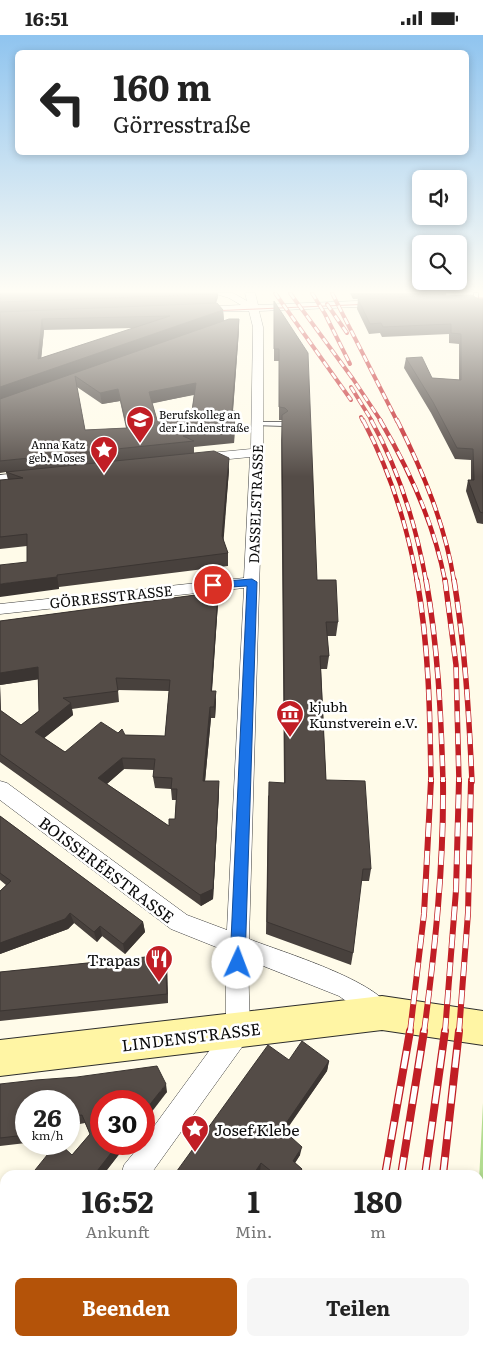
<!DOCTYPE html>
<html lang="de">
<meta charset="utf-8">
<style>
body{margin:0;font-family:Literata,serif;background:#f6f6f6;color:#222;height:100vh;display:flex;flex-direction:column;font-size:19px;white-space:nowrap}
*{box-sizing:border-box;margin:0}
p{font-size:16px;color:#767676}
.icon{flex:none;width:28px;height:28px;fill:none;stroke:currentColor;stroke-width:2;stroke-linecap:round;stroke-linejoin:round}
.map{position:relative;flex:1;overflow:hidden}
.side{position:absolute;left:0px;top:1135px;width:484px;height:176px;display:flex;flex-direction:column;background:#fff;border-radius:15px 15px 0 0;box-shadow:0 2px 8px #0003}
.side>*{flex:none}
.guide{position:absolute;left:15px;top:15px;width:454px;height:105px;border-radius:8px;box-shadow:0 2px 8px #0003;background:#fff;color:#222;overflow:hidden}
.buttons{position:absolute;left:412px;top:135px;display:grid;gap:10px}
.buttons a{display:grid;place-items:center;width:55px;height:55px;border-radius:8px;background:#fff;box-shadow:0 2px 8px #0003;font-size:25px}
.speed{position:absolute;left:15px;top:1055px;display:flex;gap:10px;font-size:25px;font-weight:700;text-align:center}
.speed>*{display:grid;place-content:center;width:65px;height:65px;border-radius:50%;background:#fff;box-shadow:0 2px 8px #0003;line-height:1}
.speed small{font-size:12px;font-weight:400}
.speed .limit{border:8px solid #d22;background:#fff;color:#111}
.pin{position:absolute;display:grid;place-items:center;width:42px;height:42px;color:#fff;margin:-21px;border:2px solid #fff;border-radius:50%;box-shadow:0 1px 5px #0007}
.me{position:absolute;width:55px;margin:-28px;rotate:2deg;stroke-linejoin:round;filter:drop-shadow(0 0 4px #0008)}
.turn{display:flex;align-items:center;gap:18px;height:105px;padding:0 15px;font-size:22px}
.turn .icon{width:65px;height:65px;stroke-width:2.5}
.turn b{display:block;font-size:35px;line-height:42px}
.eta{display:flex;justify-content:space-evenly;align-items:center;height:85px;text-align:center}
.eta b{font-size:30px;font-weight:700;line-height:35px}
.button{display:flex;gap:10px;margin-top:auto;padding:10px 15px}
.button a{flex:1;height:58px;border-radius:8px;background:#b45309;color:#fff;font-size:20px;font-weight:700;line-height:58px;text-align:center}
.button a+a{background:#f6f6f6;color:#222}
.status{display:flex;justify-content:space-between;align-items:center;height:35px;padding:0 25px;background:#fff;direction:ltr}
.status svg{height:14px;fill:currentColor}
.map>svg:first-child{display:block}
.forest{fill:#b2dc90}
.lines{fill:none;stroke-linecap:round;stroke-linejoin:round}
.service-casing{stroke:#3e3e3e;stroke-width:2}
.minor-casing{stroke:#3e3e3e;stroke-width:1}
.secondary-casing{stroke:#2d2d2d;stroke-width:2}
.service{fill:#fff;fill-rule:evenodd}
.minor{fill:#fff;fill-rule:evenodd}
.secondary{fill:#fff5a4;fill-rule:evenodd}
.tram{stroke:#c11e25;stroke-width:1}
.rail-far4-casing{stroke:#c11e25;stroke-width:4}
.rail-far3-casing{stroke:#c11e25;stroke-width:4.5}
.rail-far2-casing{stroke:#c11e25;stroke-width:5.5}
.rail-far1-casing{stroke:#c11e25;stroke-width:6}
.rail-casing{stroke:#c11e25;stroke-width:8}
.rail-far4{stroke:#fff;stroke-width:2.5;stroke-dasharray:7;stroke-linecap:butt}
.rail-far3{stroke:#fff;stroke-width:3;stroke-dasharray:9;stroke-linecap:butt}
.rail-far2{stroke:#fff;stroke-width:4;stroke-dasharray:11;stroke-linecap:butt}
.rail-far1{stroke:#fff;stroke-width:4.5;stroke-dasharray:14;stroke-linecap:butt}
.rail{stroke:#fff;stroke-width:5.5;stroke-dasharray:18;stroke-linecap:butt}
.wall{fill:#48413d;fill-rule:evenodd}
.shaded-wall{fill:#3b3532}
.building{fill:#544c47;stroke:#3b3532;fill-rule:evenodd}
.route{fill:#1a73e8;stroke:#114b97}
.labels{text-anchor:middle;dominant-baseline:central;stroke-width:5;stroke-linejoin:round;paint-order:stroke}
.far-poi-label{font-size:11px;fill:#0b0b0b;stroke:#fff;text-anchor:start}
.street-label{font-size:14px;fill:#0b0b0b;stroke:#fff}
.poi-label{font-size:14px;fill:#0b0b0b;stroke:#fff;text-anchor:start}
.near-street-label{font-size:16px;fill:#0b0b0b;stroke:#fff}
.near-poi-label{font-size:16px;fill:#0b0b0b;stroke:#fff;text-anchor:end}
</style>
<div class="status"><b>16:51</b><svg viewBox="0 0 49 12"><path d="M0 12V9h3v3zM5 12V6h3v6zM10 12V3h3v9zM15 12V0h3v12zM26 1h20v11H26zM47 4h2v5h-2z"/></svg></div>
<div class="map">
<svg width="483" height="1311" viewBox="0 0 483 1311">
<rect width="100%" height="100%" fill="#fffbe9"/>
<polygon class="forest" points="483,1068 483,1311 463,1311 464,1306 479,1306 479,1146"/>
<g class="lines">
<defs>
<g id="service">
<polygon points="474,258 478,258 478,265 474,264"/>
<polygon points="257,387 283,387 286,389 283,391 255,390 254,389"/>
</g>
<g id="minor">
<path d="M213,258h20l14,8 -2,-8h10l3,12 122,-5 5,3 -5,3 -121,5 4,16v125l-14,487c33,13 131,42 144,73l-4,8 -8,4 -8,-4 -34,-24 -91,-36 2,71 -3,9 -97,135h-29l3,-10 17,-21h3v-4l82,-112v-77l-55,-22 -171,-129v-19l7,2 180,132 40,15 17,-342 -244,26v-10l244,-26 6,-121 -51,5 -6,-4 6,-4 52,-5 2,-122 -4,-16 -54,1v-4l4,-1 42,-2 -12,-7z"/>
<polygon points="32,437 37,438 39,441 37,444 0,448 0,440"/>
<polygon points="5,1293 5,1306 26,1306 24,1311 0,1311 0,1296"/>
</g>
<polygon id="secondary" points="382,961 483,976 483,1010 382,995 0,1041 0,1005"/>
</defs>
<use href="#service" class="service-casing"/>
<use href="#minor" class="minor-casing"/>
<use href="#secondary" class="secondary-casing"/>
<use href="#service" class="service"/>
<use href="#minor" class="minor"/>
<use href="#secondary" class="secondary"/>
<g class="tram">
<polyline points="463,263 483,263"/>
<polyline points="210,276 372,269"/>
</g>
<defs>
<g id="rail-far4">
<polyline points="275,258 351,365"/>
<polyline points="290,258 353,344 381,386"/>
<polyline points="312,258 325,279 350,329"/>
<polyline points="332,258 397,386"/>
<polyline points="327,269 347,298"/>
<polyline points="351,352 372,386"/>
<polyline points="361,382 363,386"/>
</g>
<g id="rail-far3">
<path d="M363,385c27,51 44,104 54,161"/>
<path d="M371,385c28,50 45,105 55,161"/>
<path d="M380,385c30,51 54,103 65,161"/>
<path d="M397,385c26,52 48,104 57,161"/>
</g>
<g id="rail-far2">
<path d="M417,545c12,67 13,134 14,202"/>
<path d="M426,545c12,67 15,134 17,202"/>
<polyline points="445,545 456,630 459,747"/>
<path d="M454,545c11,67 15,134 18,202"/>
</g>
<g id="rail-far1">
<polyline points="410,997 424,879 431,745"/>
<path d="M424,997c11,-83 20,-168 19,-252"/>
<polyline points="445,997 456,855 459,745"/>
<polyline points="459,997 468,878 471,745"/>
</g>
<g id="rail">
<polyline points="385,1140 410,996"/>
<polyline points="401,1140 424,996"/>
<polyline points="425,1140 445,996"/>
<polyline points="443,1140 459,996"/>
<polyline points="395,1306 395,1311"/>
<polyline points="348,1311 349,1306"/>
<polyline points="367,1311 368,1306"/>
<polyline points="414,1311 415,1306"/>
</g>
</defs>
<use href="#rail-far4" class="rail-far4-casing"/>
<use href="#rail-far3" class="rail-far3-casing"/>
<use href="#rail-far2" class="rail-far2-casing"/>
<use href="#rail-far1" class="rail-far1-casing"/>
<use href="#rail" class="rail-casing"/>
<use href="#rail-far4" class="rail-far4"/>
<use href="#rail-far3" class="rail-far3"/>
<use href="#rail-far2" class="rail-far2"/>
<use href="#rail-far1" class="rail-far1"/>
<use href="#rail" class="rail"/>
</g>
<g class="wall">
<path d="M0,258h218v4l-2,6 7,7 1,11 15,-2v11l-6,81 2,12 -1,20 -40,4v6l35,17 -6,69 5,14v13l-169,21v2l-32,-27v-16l-27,3v-69h8l-2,-8 -6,1zM134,293l-93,30 3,-28zM77,352l25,17 18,-3 6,27 -41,2zM194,360l-3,23 -34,2 -5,-17z"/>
<polygon points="350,258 446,258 446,261 353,264"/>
<polygon points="358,264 483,264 483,489 477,488 466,456 468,445 471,445 471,425 455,424 431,378 404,333 406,323 432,343 459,345 459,309 449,308 449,299 382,302 380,298 369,299 357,274"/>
<polygon points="274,266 317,545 338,587 336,601 327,601 329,621 327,634 321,634 326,745 371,834 369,846 361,846 353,918 351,930 266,899 268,761 284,748 281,405 282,385 279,385 279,326 274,326"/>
<path d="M218,557v11l-6,88 4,11 -1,16h-4l-6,63 14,11 -6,107 -12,7 -201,-144v-141zM38,644l1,32 -18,14 -20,-14 -1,-26zM118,655l51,1 -4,45 -40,-1 -7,-2 -53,19 -21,-14 29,-23 -1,-6 47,-7zM124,734l30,1 -1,7 2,11 16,1 1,11h4l-1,19 -6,7 -62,-42z"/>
<polygon points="0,781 143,887 145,897 125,919 102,901 97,907 74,888 68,894 0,919 0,856 6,850 0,845"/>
<polygon points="165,920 167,930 168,968 0,986 0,937"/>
<polygon points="289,1025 329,1026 327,1036 285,1097 300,1120 295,1128 302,1134 301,1140 265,1140 260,1136 258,1140 174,1140"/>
<polygon points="0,1049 167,1057 101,1109 127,1109 103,1140 72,1120 90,1099 85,1088 69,1091 69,1066 26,1066 26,1108 0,1111"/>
</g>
<g class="shaded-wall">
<polygon points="215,258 218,258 218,262 215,270"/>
<polygon points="223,275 224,286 0,365 0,352"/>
<polygon points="42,284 44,295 40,336 38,324"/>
<polygon points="239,284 239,295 232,387 232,376"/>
<polygon points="196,348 196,359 150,369 149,357"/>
<polygon points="118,354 120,366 102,369 100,358"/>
<polygon points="235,376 235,388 234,408 234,396"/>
<polygon points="229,423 229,435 223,513 222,501"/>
<polygon points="57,540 59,554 0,562 0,549"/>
<polygon points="218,557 218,568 211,667 211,656"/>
<polygon points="38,632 41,644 0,650 1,685 0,680 0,638"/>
<polygon points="216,656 216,667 215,683 214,672"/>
<polygon points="71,668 73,680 38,708 35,697"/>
<polygon points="210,672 211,683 204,757 203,746"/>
<polygon points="122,723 124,734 101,754 98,743"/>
<polygon points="219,746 219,757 213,864 201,871 200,860"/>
<polygon points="70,878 74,888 68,894 0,919 0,908"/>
<polygon points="143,887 145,897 125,919 123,909"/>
<polygon points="100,891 102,901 97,907 94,897"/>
<polygon points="165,920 167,930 168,968 167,959"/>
<polygon points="329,1026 327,1036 280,1103 282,1094"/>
<polygon points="166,1049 167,1057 144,1087 144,1077"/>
<polygon points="118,1109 127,1109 103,1140 94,1140"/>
<polygon points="302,1112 300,1120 291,1134 293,1126"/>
<polygon points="261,1128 260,1136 258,1140 253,1140"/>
<polygon points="5,1254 5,1266 0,1272 0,1260"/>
<polygon points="214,1306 218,1306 215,1311 211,1311"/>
</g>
<g class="building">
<polygon points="0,258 215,258 215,259 0,267"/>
<polygon points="472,260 478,264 483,264 483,478 480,477 468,445 474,445 473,414 457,413 433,367 406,323 422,322 432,343 461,345 461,299 451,298 451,289 383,292 381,288 370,289 358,264"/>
<polygon points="274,266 308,318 317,545 336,545 338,587 326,587 329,621 320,621 326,745 365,746 371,834 363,834 353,918 267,887 269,747 285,748 282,392 282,380 288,376 285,373 279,372 279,314 274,314"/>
<path d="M217,268l6,7 -223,77v-75zM170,281l-132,43 4,-40z"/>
<path d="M229,284h10l-7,92h3l-1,20 -51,5 11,5 -194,20v-62zM75,341l25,17 18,-4 9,39 -42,2zM196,348l-5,35 -34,2 -8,-28z"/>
<polygon points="214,416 229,423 222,501 228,518 57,540 57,542 0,549 0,530 27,527 27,499 0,502 0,445 23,443 6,437"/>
<path d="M218,557l-7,99h5l-2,16h-4l-7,74h16l-6,108 -13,6 -200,-141v-44l21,15 18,-14 -1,-44 -38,6v-52zM116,643l54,2 -5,56 -40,-1 -3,-6 -4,4 -17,-11 -36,30 -30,-20 36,-29 -8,-5 55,-7zM122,723l33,1 -2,18 19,1 -1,11h6l-2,30h-6v7l-71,-48z"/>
<polygon points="0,781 143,887 123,909 100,891 94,897 70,878 65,884 0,908 0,856 11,846 0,838"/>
<polygon points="165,920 167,959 0,976 0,937"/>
<polygon points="302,1006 329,1026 282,1094 302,1112 293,1126 302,1134 298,1140 276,1140 261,1128 253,1140 174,1140 268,1010 289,1025"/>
<polygon points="157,1031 166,1049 144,1077 144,1066 101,1066 101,1109 118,1109 94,1140 31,1140 56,1109 60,1109 72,1120 90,1099 82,1080 69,1082 69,1066 26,1066 26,1100 0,1103 0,1049 36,1045 77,1042"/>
<polygon points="5,1160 5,1254 0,1260 0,1166"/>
<polygon points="54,1306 214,1306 211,1311 50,1311"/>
</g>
<linearGradient id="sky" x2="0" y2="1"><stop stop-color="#8fc4ef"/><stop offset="0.58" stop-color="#fffdf5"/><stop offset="1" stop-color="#fffdf5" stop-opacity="0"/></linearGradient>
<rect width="483" height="442" fill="url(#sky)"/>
<polygon class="route" points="252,544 257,547 245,928 243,933 238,935 232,933 230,928 247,551 213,553 208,550 213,547"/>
<defs>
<symbol id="school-pin" viewBox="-11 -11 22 30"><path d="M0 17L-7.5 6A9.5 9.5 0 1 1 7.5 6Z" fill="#c11e25" stroke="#fff"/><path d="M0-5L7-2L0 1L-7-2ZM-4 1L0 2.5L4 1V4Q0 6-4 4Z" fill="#fff"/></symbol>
<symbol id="sight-pin" viewBox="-11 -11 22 30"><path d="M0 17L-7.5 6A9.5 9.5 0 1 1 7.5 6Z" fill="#c11e25" stroke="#fff"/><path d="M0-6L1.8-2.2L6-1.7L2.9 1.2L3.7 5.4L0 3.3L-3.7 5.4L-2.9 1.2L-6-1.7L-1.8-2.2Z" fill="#fff"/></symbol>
<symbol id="museum-pin" viewBox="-11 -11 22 30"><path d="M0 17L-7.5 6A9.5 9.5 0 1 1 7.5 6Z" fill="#c11e25" stroke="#fff"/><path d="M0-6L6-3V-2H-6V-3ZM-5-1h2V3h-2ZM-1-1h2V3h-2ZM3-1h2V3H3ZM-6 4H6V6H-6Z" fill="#fff"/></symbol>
<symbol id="restaurant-pin" viewBox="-11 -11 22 30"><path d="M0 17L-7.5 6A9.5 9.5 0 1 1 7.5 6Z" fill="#c11e25" stroke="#fff"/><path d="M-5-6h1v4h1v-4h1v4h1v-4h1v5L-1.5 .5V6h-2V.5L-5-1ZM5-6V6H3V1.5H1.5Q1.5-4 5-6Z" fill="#fff"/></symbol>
</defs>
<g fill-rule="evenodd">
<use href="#school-pin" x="124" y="369" width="32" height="43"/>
<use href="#sight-pin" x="88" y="399" width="32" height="43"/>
<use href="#museum-pin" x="274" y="663" width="32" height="43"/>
<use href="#restaurant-pin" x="143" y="908" width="32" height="43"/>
<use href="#sight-pin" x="179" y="1078" width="32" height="43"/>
</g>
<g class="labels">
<g class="far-poi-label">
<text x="159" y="379">Berufskolleg an<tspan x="159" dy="13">der Lindenstraße</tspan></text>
<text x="85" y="409" text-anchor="end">Anna Katz<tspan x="85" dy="13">geb. Moses</tspan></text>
</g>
<g class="street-label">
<text transform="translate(255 469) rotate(-88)">DASSELSTRASSE</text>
<text transform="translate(111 561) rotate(-6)">GÖRRESSTRASSE</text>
</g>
<g class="poi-label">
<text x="309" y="671">kjubh<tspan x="309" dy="16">Kunstverein e.V.</tspan></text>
</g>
<g class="near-street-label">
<text transform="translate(107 834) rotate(37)">BOISSERÉESTRASSE</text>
<text transform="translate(191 1001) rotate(-7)">LINDENSTRASSE</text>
</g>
<g class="near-poi-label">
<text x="140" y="924">Trapas</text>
<text x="214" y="1094" text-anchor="start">Josef Klebe</text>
</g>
</g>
</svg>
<div class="buttons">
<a><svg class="icon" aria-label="sound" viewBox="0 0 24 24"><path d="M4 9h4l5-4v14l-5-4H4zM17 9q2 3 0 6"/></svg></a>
<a><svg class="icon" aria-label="search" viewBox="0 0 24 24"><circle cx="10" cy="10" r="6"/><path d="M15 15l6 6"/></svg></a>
</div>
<div class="speed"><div>26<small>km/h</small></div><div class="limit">30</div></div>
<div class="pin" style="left:213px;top:550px;background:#d93025"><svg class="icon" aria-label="arrive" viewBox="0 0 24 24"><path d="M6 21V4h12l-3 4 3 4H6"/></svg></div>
<svg class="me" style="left:238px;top:928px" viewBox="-20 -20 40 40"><circle r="19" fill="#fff"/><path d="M0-13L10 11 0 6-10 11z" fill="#1a73e8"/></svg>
<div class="guide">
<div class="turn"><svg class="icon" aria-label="left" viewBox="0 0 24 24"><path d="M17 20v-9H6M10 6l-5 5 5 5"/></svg><div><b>160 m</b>Görresstraße</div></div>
</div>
<section class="side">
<div class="eta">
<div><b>16:52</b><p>Ankunft</p></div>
<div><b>1</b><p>Min.</p></div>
<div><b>180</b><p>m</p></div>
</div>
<div class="button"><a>Beenden</a><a>Teilen</a></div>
</section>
</div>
